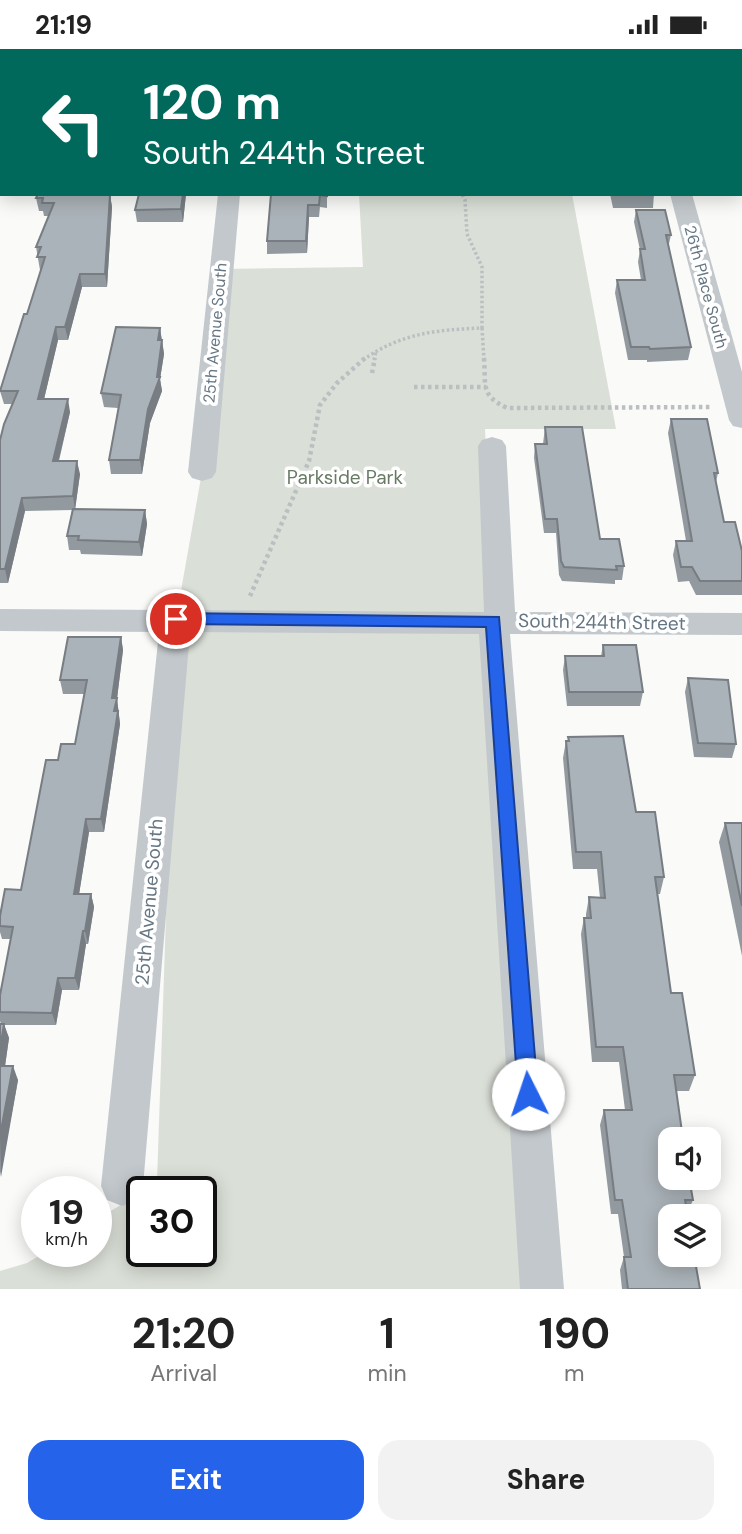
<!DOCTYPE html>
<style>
body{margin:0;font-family:"DM Sans",sans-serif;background:#f2f2f2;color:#222;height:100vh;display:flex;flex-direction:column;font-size:26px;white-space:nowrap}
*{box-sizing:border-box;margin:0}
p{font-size:23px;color:#767676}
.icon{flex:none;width:38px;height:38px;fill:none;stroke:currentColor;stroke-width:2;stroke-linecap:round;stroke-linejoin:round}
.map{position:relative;height:1240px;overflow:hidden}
.panel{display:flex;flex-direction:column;background:#fff;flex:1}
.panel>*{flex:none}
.banner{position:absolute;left:0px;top:0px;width:742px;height:147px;box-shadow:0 4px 18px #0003;background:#00695c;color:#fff;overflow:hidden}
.controls{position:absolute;left:658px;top:1078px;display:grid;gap:14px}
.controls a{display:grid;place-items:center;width:63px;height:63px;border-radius:14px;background:#fff;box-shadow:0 4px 18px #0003;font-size:35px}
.speed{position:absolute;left:21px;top:1127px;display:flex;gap:14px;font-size:35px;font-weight:700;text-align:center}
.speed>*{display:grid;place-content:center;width:91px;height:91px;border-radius:50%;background:#fff;box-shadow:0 4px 18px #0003;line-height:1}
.speed small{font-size:18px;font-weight:400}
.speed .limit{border:4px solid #111;border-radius:10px;background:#fff;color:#111}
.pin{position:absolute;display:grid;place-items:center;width:60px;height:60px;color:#fff;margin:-30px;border:4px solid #fff;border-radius:50%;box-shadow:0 2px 7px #0007}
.me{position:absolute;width:77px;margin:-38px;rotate:356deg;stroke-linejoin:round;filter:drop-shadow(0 0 5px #0008)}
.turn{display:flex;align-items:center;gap:24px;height:147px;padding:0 28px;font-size:32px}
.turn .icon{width:91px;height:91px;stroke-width:2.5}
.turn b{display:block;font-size:49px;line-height:60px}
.eta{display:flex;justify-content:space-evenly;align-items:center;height:119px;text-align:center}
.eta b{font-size:42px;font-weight:700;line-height:49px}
.primary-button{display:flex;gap:14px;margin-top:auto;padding:14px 28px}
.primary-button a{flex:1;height:80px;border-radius:21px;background:#2563eb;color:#fff;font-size:28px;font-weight:700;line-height:80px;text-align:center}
.primary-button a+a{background:#f2f2f2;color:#222}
.status{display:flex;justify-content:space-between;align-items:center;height:49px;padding:0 35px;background:#fff;direction:ltr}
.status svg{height:19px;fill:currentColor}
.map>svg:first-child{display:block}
.green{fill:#dadfd7}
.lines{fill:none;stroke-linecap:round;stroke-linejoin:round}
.path-far1{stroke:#bbbfc2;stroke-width:3.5;stroke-dasharray:2.5 2.5;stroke-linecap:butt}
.path{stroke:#bbbfc2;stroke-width:4.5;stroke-dasharray:3.5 3.5;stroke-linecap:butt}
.street{fill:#c3c8cc;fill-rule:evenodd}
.wall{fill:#929a9f}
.shaded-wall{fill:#777d82}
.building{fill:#aab3b9;stroke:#777d82;stroke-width:2}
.route{fill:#2563eb;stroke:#184099;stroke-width:2}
.labels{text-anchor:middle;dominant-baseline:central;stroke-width:7;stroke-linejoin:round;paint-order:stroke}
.far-street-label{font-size:16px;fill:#657683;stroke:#fff}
.park-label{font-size:19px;fill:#687a64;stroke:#fff}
.street-label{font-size:19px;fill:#657683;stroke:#fff}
</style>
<div class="status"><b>21:19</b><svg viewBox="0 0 49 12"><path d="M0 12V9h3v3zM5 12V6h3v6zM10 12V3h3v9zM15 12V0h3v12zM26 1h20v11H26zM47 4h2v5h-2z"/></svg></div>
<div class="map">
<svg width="742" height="1240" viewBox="0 0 742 1240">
<rect width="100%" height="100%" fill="#fafaf8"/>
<polygon class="green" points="359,145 572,145 616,380 485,380 494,572 561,1240 0,1240 0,1222 27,1214 47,1202 96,1202 96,1171 142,1143 142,1202 201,1202 201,1143 142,1143 157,1133 176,570 202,423 221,220 363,218"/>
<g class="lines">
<g class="path-far1">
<polyline points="482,279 484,311"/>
<path d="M363,311c38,-27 73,-30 119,-32v-61l-15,-33 -2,-34 -3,-6"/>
<polyline points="374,311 376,302"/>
</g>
<g class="path">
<path d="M484,309c2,28 -4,37 23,50l205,-1"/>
<polyline points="372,324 375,309"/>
<polyline points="414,338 486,338"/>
<polyline points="250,547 309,412 320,356 337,334 365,309"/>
</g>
<g class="street">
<rect x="27" y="0" width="20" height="2"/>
<polygon points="234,0 254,0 233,2"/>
<rect x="435" y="0" width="20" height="2"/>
<polygon points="635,0 655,0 656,2 636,2"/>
<polygon points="0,98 2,98 0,116"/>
<rect x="0" y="128" width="2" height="14"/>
<rect x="740" y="129" width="2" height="14"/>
<polygon points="218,145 240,145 216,423 212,429 202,432 192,429 188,423"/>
<polygon points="670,145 692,145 742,323 742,379 733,377 729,371"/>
<polygon points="492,388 502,391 506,397 515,563 742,564 742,586 510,585 564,1240 520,1240 479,585 190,583 143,1137 137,1151 122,1157 107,1151 101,1137 159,583 0,582 0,560 484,563 478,397 482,391"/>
</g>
</g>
<g class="wall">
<polygon points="689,0 742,0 742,110 740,110 740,2 689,2"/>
<polygon points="186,145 183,173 137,173 135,161"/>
<polygon points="271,145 327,145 327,159 320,158 319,168 309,168 307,204 267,205 267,192"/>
<polygon points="610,145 654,145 653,159 613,159"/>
<polygon points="110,146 112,158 107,238 82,238 68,291 58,291 44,350 70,363 59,412 80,425 75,460 145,461 147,475 142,507 81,505 80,501 69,501 67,487 72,461 25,462 8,534 0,534 0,391 13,355 4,355 0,342 27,265 41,221 40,221 36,198 49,167 44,167 43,162 39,162 36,149"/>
<polygon points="636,161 671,186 668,199 691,298 688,311 647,313 647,311 628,311 615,244 617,231 641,231 638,213 640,201 634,173"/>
<polygon points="160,279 164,305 160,330 162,342 150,374 142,425 111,425 109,411 118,359 104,358 101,344"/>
<polygon points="671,370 718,424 716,433 724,473 742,502 742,546 696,546 689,532 678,533 673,506 676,492 686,492 668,384"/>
<polygon points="545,378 600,490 624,517 622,531 615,531 615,535 562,532 559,526 556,484 544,484 534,409 535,395 543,395"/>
<polygon points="121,588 123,601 117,649 120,675 104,783 89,783 79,845 91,845 94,858 88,895 86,895 79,941 62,941 56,976 4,976 9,989 5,1017 18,1031 0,1128 0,975 1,975 0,972 0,946 11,890 2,890 0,883 0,867 21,841 58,711 75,695 84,645 63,645 60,631"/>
<polygon points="603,596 643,643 640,657 567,657 563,621 565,607 601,607"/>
<polygon points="688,629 736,695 732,709 694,708 685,643"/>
<polygon points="568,688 636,763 664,828 660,845 657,845 671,944 695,1026 689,1042 676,1042 693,1151 687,1165 700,1240 622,1240 620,1221 624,1208 618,1165 611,1165 600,1076 604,1061 625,1061 619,1013 592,1013 581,885 584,869 586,869 586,865 589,848 600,849 597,820 573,820 563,709 566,692 568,692"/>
<polygon points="725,774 742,774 742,907 719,793"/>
</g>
<g class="shaded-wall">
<polygon points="183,145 186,145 183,173 181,160"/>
<polygon points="110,146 112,158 107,238 105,225"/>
<polygon points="308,156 309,168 307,204 306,192"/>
<polygon points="80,225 82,238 68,291 65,278"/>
<polygon points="56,278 58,291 41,363 38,350"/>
<polygon points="160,279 162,293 158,291"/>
<polygon points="162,291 164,305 160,330 162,342 150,374 142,425 140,411 148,360 157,328"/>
<polygon points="68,350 70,363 55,426 53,412"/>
<polygon points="77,412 80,425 75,461 73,447"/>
<polygon points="22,449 25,462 8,534 5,520"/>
<polygon points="145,461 147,475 142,507 139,493"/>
<polygon points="121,588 123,601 117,650 120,675 104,783 101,770 112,649"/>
<polygon points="86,770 89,783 77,858 74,845"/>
<polygon points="91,845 94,858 88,895 85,882"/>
<polygon points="83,882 86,895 79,941 75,929"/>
<polygon points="58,929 62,941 56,976 52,964"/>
<polygon points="4,975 9,989 3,1031 0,1024 0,1000"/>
<polygon points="13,1017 18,1031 1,1128 0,1087"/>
</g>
<g class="building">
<polygon points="84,0 210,0 209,2 83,2"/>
<rect x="290" y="0" width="32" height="2"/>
<rect x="378" y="0" width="41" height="2"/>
<rect x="527" y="0" width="95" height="2"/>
<polygon points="695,0 742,0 742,97 740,97 740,2 695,2"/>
<polygon points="38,145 110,146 105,225 80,225 65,278 56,278 38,350 68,350 53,412 77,412 73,447 22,449 5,520 0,520 0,391 4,375 18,342 0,342 24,265 27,265 45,208 37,208 41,198 36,198 54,154 42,154 43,149 36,149"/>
<polygon points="139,145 183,145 181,160 135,161"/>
<polygon points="271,145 327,145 327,147 320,146 319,156 308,156 306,192 267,192"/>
<polygon points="614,145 654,145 655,146 615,146"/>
<polygon points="636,161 665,161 671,186 666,186 691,298 650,300 649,298 631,298 617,231 645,231 640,200 645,200"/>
<polygon points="116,278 160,279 158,291 162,291 157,328 160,328 148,360 140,411 109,411 121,346 101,344"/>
<polygon points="671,370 707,370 718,424 714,424 724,473 735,473 742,502 742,532 700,532 692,518 681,518 676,492 692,492"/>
<polygon points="545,378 582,378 600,490 619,490 624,517 616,517 617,521 564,518 561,512 557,470 545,470 535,395 547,395"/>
<polygon points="73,460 145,461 139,493 78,491 79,487 67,487"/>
<polygon points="68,588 121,588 112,649 117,649 114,662 118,662 101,770 86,770 74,845 91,845 85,882 83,882 75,929 58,929 52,964 0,963 0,946 13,878 0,877 0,867 5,840 21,841 46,711 58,711 61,695 75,695 87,631 60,631"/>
<polygon points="603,596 636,596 643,643 569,643 565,607 604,607"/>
<polygon points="688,629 728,631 736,695 698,694"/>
<polygon points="623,687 636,763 655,763 664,828 655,828 671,944 682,944 695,1026 674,1026 683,1090 670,1090 670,1129 689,1129 693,1151 685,1151 688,1167 670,1167 670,1206 694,1206 700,1240 628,1240 624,1208 631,1208 622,1151 615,1151 604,1061 632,1061 623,998 596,998 584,869 591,869 589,848 605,849 601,803 576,803 566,692 569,692 568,688"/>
<polygon points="725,774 742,774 742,857"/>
<polygon points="0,975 4,975 0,1000"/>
<polygon points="0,1017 13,1017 0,1087"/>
</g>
<polygon class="route" points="176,564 499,568 538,1045 535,1052 528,1055 521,1052 518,1045 486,578 176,575 168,570"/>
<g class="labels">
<g class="far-street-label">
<text transform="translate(706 238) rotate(75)">26th Place South</text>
<text transform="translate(215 284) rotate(-85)">25th Avenue South</text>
</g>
<g class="park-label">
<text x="345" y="428">Parkside Park</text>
</g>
<g class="street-label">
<text transform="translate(602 573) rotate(1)">South 244th Street</text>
<text transform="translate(149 853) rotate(-85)">25th Avenue South</text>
</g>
</g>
</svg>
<div class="controls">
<a><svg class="icon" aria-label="sound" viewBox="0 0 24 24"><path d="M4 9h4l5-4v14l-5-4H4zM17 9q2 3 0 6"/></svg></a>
<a><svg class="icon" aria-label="layers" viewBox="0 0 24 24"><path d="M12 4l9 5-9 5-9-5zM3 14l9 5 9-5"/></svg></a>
</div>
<div class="speed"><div>19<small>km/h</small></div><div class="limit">30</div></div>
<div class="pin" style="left:176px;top:570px;background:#d93025"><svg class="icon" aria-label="arrive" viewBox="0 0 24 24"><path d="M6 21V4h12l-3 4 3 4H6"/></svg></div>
<svg class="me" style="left:528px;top:1045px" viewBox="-20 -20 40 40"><circle r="19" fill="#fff"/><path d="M0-13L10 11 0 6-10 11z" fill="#2563eb"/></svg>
<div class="banner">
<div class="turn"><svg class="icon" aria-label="left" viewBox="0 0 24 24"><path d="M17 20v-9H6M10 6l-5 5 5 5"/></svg><div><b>120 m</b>South 244th Street</div></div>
</div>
</div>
<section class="panel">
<div class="eta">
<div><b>21:20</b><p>Arrival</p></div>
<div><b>1</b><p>min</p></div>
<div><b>190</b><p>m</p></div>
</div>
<div class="primary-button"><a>Exit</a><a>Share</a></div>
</section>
